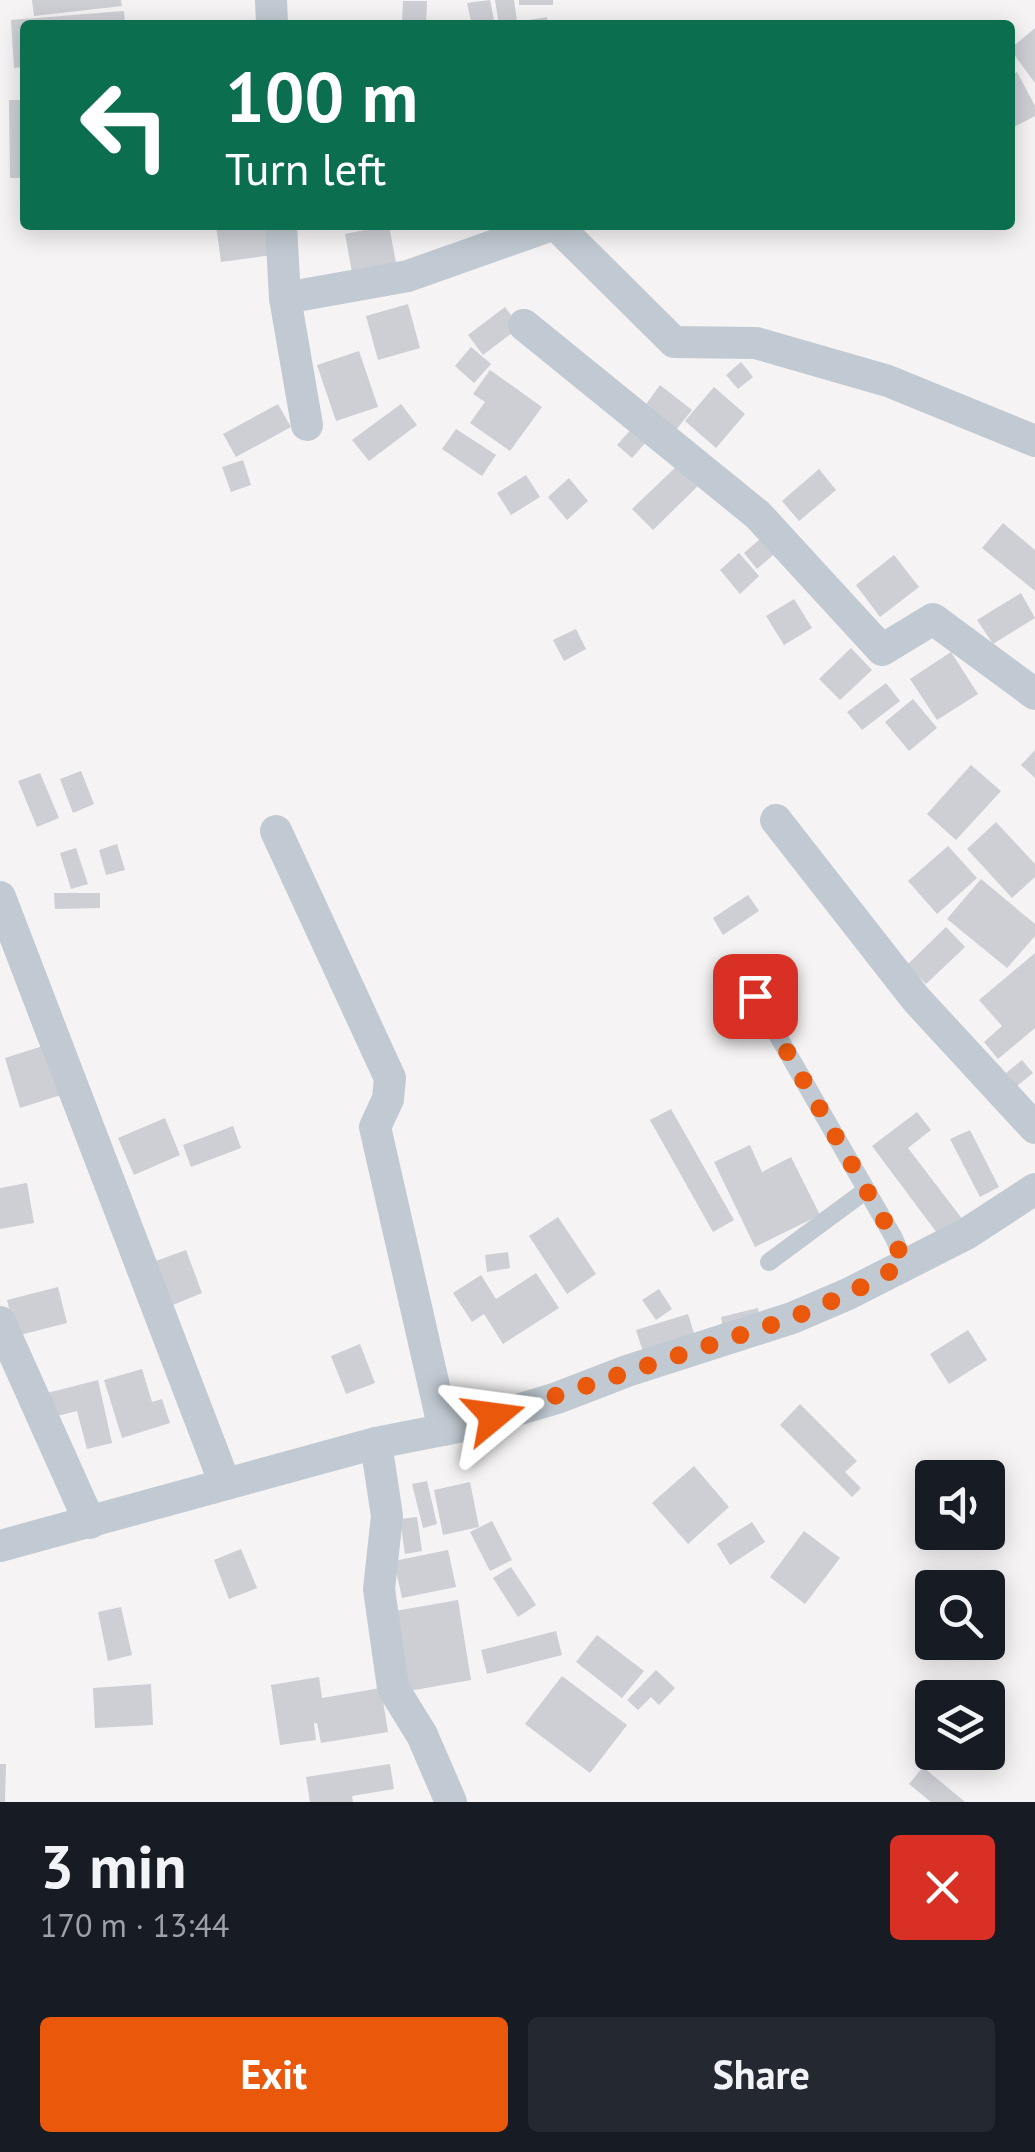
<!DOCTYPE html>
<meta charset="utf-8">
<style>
body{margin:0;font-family:"PT Sans",sans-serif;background:#242831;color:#f1f3f6;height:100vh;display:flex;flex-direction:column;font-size:38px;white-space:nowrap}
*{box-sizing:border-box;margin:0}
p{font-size:32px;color:#9ea1a6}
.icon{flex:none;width:55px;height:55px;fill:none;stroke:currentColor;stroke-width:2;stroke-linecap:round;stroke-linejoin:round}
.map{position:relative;height:1802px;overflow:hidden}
.details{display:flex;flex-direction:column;background:#171b24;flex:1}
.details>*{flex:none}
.guide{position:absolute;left:20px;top:20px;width:995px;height:210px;border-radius:10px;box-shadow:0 5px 25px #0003;background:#0b6e4f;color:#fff;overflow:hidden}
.fabs{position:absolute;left:915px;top:1460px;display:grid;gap:20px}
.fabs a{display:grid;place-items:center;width:90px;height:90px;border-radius:10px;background:#171b24;box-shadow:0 5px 25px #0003;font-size:50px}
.pin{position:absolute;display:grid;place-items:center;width:85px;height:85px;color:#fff;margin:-42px;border-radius:20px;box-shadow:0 5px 15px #0006}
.me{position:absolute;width:110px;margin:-55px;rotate:74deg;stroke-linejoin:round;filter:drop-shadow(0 0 8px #0008)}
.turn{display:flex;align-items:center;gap:35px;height:210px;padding:0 40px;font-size:45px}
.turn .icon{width:130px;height:130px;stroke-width:2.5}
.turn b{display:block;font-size:70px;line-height:85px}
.round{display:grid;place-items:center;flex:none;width:105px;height:105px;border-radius:10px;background:#242831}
.overview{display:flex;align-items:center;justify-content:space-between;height:170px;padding:0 40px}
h1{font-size:60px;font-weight:700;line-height:75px}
.action{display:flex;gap:20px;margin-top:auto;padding:20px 40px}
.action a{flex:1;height:115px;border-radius:10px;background:#ea580c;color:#fff;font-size:40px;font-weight:700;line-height:115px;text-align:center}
.action a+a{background:#242831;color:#f1f3f6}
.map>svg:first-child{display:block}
.building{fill:#cdcfd5}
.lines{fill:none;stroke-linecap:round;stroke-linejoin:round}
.service{stroke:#c1cad2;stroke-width:18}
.minor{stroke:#c1cad2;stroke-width:32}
.route{stroke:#ea580c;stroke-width:18;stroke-dasharray:0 32.4}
</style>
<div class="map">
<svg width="1035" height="1802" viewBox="0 0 1035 1802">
<rect width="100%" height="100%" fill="#f5f3f3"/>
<g class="building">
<polygon points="32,0 121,0 122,6 34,16"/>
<polygon points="490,0 495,25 472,25 467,3"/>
<polygon points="495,0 514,0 517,22 547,17 548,25 499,25"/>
<rect x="519" y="0" width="34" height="5"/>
<polygon points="403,1 427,1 426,25 402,25"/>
<polygon points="124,11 125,25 25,25 25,67 14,68 11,20"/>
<polygon points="1035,28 1035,83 1010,49"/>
<polygon points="1017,72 1035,106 1035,116 1010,129 1010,76"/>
<polygon points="9,100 25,100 25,178 10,178"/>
<polygon points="216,225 276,225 280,254 221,262"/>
<polygon points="389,225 397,269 353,278 345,234"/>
<polygon points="416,225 442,225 442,230 416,229"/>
<polygon points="408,304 420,348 378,360 366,316"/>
<polygon points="505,307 520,327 483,355 468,335"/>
<polygon points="471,347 491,364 474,383 455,366"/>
<polygon points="359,351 378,407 336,421 317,365"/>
<polygon points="741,362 753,377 738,389 726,375"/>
<polygon points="490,370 542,407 510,451 470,423 485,402 473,394"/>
<polygon points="660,385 692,410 675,431 644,407"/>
<polygon points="714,387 745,414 716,448 685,421"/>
<polygon points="278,404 291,427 236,457 223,434"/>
<polygon points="401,404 417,425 369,461 352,440"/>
<polygon points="633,427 648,440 632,458 617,445"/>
<polygon points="456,429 496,455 482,476 442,449"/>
<polygon points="243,460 251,485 231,492 222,467"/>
<polygon points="681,462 701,483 653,530 632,509"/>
<polygon points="819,469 836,490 799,521 782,501"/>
<polygon points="526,475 540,497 511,515 497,493"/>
<polygon points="569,478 588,501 567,520 548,497"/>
<polygon points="1003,523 1035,550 1035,591 982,548"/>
<polygon points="767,533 780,549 757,569 744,553"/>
<polygon points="739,553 759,576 740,594 720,570"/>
<polygon points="894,555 919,587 880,617 856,585"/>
<polygon points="1021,593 1035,618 993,644 977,620"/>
<polygon points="794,599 812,628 784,645 766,616"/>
<polygon points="576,629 586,649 564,661 553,640"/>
<polygon points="851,648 872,670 840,700 819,679"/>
<polygon points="951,652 978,694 937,720 910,679"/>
<polygon points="886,683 900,701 862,730 847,712"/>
<polygon points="913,699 937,728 909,751 885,722"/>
<polygon points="1035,750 1035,778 1021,765"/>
<polygon points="971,765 1001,791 956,840 927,814"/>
<polygon points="81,771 94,804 73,813 60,779"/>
<polygon points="40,773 59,818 37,827 18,781"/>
<polygon points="996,822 1035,864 1035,877 1012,898 967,849"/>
<polygon points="117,844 125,870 106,875 99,850"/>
<polygon points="948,846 977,878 937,914 908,881"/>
<polygon points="76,848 88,884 71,889 60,853"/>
<polygon points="981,879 1035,924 1035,936 1007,968 947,919"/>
<polygon points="54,893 100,893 100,908 55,909"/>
<polygon points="748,895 759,911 723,935 713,918"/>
<polygon points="946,927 965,947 926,984 907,965"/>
<polygon points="1035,953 1035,1028 998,1059 984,1042 1002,1026 979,1000"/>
<polygon points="46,1045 61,1095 20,1108 5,1058"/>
<polygon points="1022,1060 1033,1073 1017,1086 1006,1073"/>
<polygon points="671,1109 734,1220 713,1232 650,1120"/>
<polygon points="917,1112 931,1130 908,1148 963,1220 940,1237 872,1146"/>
<polygon points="165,1118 180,1155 134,1175 118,1138"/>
<polygon points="233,1126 241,1148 191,1167 183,1145"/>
<polygon points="970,1130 999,1187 980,1197 950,1139"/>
<polygon points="750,1145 762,1172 791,1157 820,1215 755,1247 714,1162"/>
<polygon points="27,1183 34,1223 0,1229 0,1188"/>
<polygon points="558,1217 596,1274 567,1294 529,1236"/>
<polygon points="186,1250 202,1293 173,1305 156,1261"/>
<polygon points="508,1252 510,1268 487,1272 485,1255"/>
<polygon points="536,1273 559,1308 503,1344 484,1314 472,1322 453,1293 481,1275 496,1299"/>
<polygon points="58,1287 67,1323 16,1336 7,1300"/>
<polygon points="659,1289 672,1309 656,1320 642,1300"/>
<polygon points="758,1308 761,1324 724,1333 721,1317"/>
<polygon points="688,1314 696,1340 644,1355 636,1330"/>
<polygon points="968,1330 987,1360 949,1384 930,1354"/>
<polygon points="360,1344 375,1383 346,1394 331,1356"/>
<polygon points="142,1369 152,1402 162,1399 170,1423 122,1438 104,1380"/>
<polygon points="98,1380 112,1443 87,1449 77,1411 49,1418 43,1394"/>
<polygon points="800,1404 857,1461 845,1472 861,1488 852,1497 780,1425"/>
<polygon points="694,1466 729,1507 688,1544 652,1503"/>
<polygon points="427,1481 437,1524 423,1528 412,1484"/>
<polygon points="470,1482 479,1527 443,1535 434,1490"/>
<polygon points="417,1517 422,1551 405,1554 400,1519"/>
<polygon points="492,1521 512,1560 490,1571 470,1532"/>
<polygon points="752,1522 765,1542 730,1565 717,1544"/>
<polygon points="804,1531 840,1558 805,1604 770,1577"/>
<polygon points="241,1549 257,1588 229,1599 214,1560"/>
<polygon points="448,1550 456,1587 402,1598 394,1561"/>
<polygon points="511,1567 536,1605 518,1617 493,1578"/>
<polygon points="458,1600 471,1680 409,1691 395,1611"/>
<polygon points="121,1607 132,1655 108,1661 98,1612"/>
<polygon points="556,1631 562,1655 487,1674 481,1650"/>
<polygon points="597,1635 644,1671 622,1698 576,1662"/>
<polygon points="656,1670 675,1688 659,1705 651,1697 638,1710 627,1700"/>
<polygon points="562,1676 627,1725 590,1773 525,1724"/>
<polygon points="319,1677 322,1698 381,1688 388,1732 321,1743 317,1723 314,1723 316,1740 280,1745 271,1685"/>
<polygon points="151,1684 153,1725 95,1728 93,1688"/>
<polygon points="0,1764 6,1764 5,1802 0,1802"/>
<polygon points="390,1764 394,1789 352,1796 353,1802 310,1802 306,1777"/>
<polygon points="923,1767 965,1802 931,1802 909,1784"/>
</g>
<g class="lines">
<g class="service">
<polyline points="755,996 894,1238 905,1264"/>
<polyline points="769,1262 865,1191"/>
</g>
<g class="minor">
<polyline points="271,0 272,25"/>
<polyline points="281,225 285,298 307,425"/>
<polyline points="556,225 674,342 756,343 888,381 1035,441"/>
<polyline points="285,298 408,276 552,225"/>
<polyline points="524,325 758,515 882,650 933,619 1035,694"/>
<polyline points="776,820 916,999 1035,1128"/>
<polyline points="276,831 390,1078 388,1099 375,1127 444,1430"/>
<polyline points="0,897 225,1484"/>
<polyline points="0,1322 90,1523"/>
<polyline points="376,1443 387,1516 379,1589 393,1688 422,1735 451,1802"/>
<polyline points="0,1546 376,1443 463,1426 557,1398 627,1371 792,1318 848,1294 966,1234 1035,1189"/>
</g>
</g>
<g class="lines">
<polyline class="route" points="494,1416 792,1318 848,1294 904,1264 894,1238 755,996"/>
</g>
</svg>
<div class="fabs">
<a><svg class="icon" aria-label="sound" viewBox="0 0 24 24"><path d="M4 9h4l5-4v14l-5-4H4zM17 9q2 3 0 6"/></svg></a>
<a><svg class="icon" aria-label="search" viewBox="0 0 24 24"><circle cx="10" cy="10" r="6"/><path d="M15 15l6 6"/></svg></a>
<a><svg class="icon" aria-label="layers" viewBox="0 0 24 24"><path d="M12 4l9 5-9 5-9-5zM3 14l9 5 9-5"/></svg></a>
</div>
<div class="pin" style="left:755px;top:996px;background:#d93025"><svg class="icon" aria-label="arrive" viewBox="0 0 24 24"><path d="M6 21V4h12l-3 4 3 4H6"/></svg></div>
<svg class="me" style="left:494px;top:1416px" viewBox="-20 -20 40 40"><path d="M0-17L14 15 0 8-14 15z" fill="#ea580c" stroke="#fff" stroke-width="4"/></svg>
<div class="guide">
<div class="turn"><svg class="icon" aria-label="left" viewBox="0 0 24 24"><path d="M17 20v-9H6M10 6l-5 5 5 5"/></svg><div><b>100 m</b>Turn left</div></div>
</div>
</div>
<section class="details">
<div class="overview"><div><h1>3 min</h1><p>170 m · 13:44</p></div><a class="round" style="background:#d93025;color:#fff"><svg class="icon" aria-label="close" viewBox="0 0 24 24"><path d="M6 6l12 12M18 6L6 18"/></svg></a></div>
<div class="action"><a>Exit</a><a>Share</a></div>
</section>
